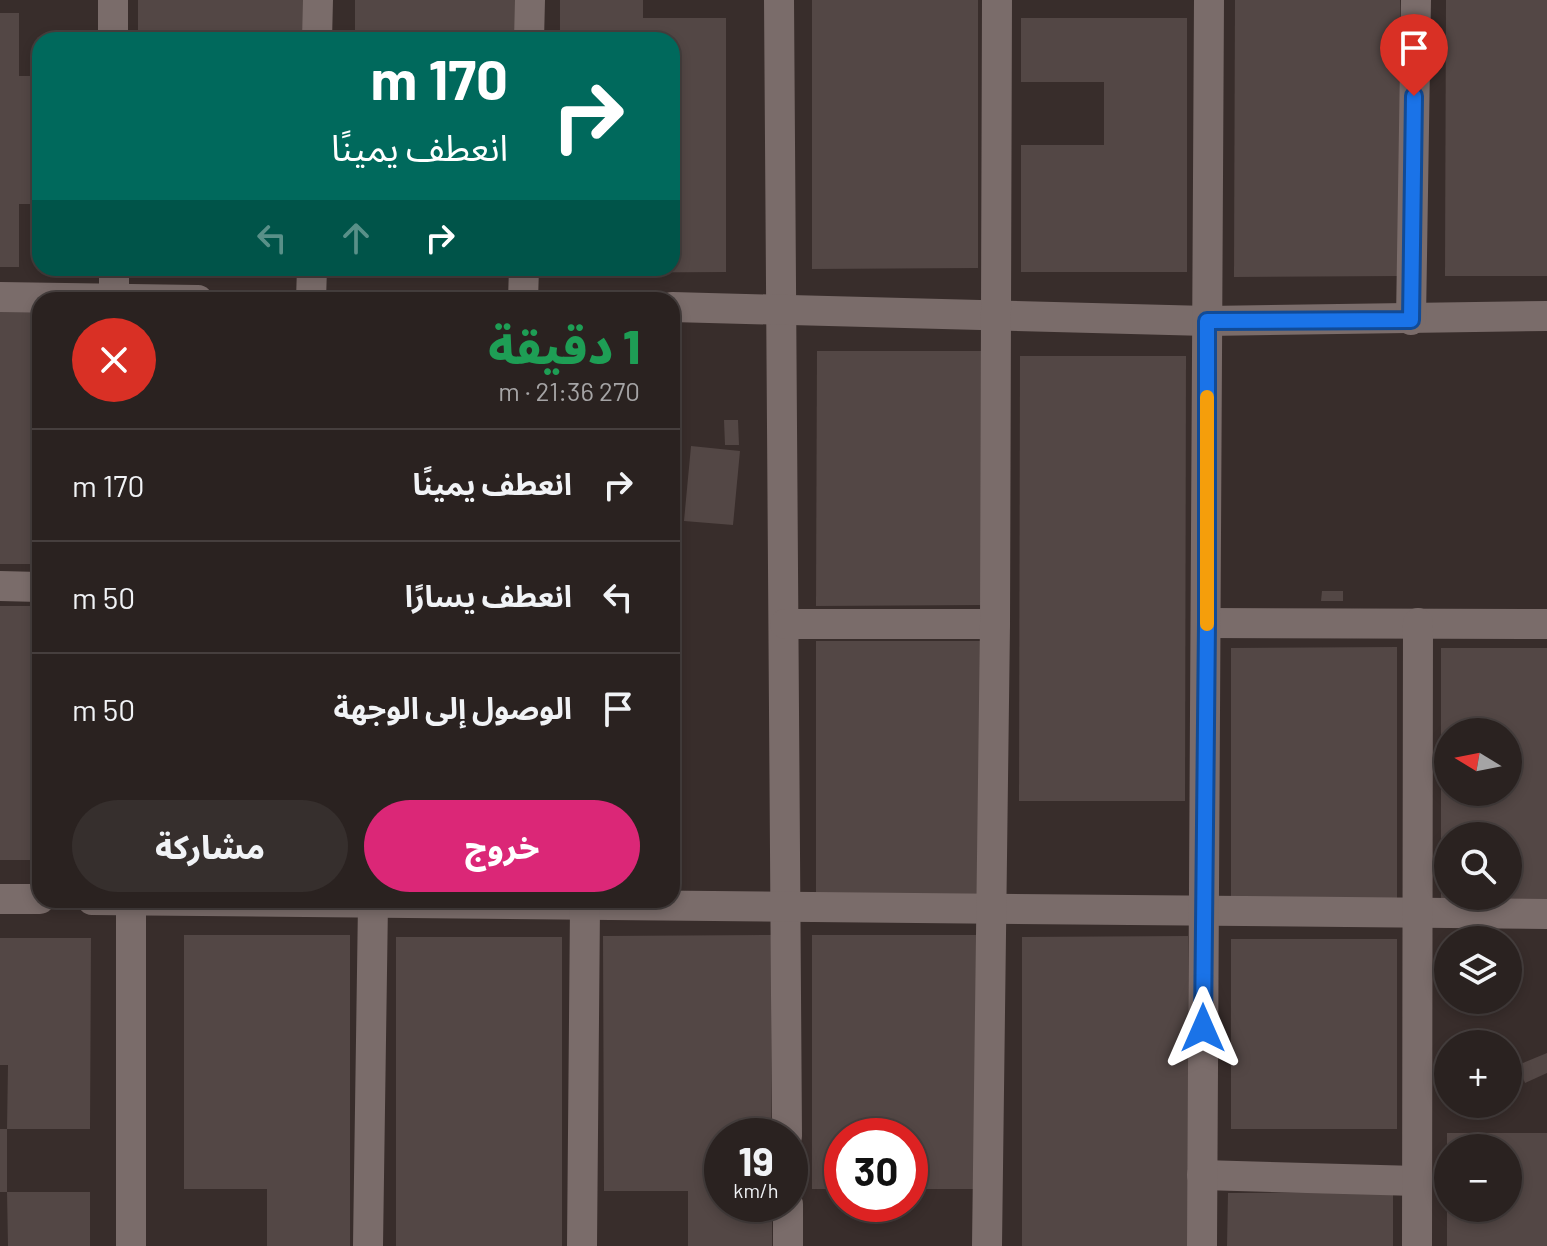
<!DOCTYPE html>
<html lang="ar">
<meta charset="utf-8">
<style>
body{margin:0;font-family:Barlow,"Noto Sans Arabic",sans-serif;background:#362f2d;color:#f1f3f6;direction:rtl;height:100vh;display:flex;flex-direction:column;font-size:30px;white-space:nowrap}
*{box-sizing:border-box;margin:0}
p{font-size:26px;color:#a5a4a5}
.icon{flex:none;width:44px;height:44px;fill:none;stroke:currentColor;stroke-width:2;stroke-linecap:round;stroke-linejoin:round}
.map{position:relative;flex:1;overflow:hidden;direction:ltr}
.sheet{position:absolute;left:32px;top:292px;width:648px;height:616px;display:flex;flex-direction:column;background:#2a2220;border-radius:24px;box-shadow:0 4px 12px #0003,0 0 0 2px #463f3e;direction:rtl}
.sheet>*{flex:none}
.hud{position:absolute;left:32px;top:32px;width:648px;height:244px;border-radius:24px;box-shadow:0 4px 12px #0003,0 0 0 2px #463f3e;direction:rtl;background:#00695c;color:#fff;overflow:hidden}
.needle{width:52px;rotate:280deg}
.controls{position:absolute;left:1434px;top:718px;display:grid;gap:16px}
.controls a{display:grid;place-items:center;width:88px;height:88px;border-radius:50%;background:#2a2220;box-shadow:0 4px 12px #0003,0 0 0 2px #463f3e;font-size:40px}
.speed{position:absolute;left:704px;top:1118px;display:flex;gap:16px;font-size:40px;font-weight:700;text-align:center}
.speed>*{display:grid;place-content:center;width:104px;height:104px;border-radius:50%;background:#2a2220;box-shadow:0 4px 12px #0003,0 0 0 2px #463f3e;line-height:1}
.speed small{font-size:20px;font-weight:400}
.speed .limit{border:12px solid #d22;background:#fff;color:#111}
.pin{position:absolute;display:grid;place-items:center;width:68px;height:68px;color:#fff;margin:-82px -34px;border-radius:50% 50% 50% 0;rotate:-45deg;box-shadow:0 0 8px #0007}
.pin .icon{rotate:45deg}
.me{position:absolute;width:88px;margin:-44px;rotate:0deg;stroke-linejoin:round;filter:drop-shadow(0 0 6px #0008)}
.turn{display:flex;align-items:center;gap:28px;height:168px;padding:0 40px;font-size:36px}
.turn .icon{width:104px;height:104px;stroke-width:2.5}
.turn b{display:block;font-size:56px;line-height:68px}
.lanes{display:flex;align-items:center;height:76px;padding:0 40px;background:#0003;justify-content:center;gap:40px;direction:ltr}
.lanes .off{opacity:.35}
.round{display:grid;place-items:center;flex:none;width:84px;height:84px;border-radius:42px;background:#362f2d}
.overview{display:flex;align-items:center;justify-content:space-between;height:136px;padding:0 40px}
h1{font-size:48px;font-weight:800;line-height:60px;color:#1e9e55}
.cta{display:flex;gap:16px;margin-top:auto;padding:16px 40px}
.cta a{flex:1;height:92px;border-radius:48px;background:#db2777;color:#fff;font-size:32px;font-weight:800;line-height:92px;text-align:center}
.cta a+a{background:#362f2d;color:#f1f3f6}
ul{padding:0;list-style:none}
li{display:flex;align-items:center;gap:24px;height:112px;padding:0 40px;border-top:2px solid #463f3e}
li div{flex:1}
li b{display:block;font-size:30px}
li em{font-style:normal}
.map>svg:first-child{display:block}
.building{fill:#534745;fill-rule:evenodd}
.lines{fill:none;stroke-linecap:round;stroke-linejoin:round}
.street{stroke:#7a6c6a;stroke-width:30}
.route-casing{stroke:#114b97;stroke-width:20}
.route{stroke:#1a73e8;stroke-width:14}
.slow{stroke:#f59e0b;stroke-width:14}
</style>
<div class="map">
<svg width="1547" height="1246" viewBox="0 0 1547 1246">
<rect width="100%" height="100%" fill="#382d2b"/>
<g class="building">
<rect x="138" y="0" width="166" height="40"/>
<rect x="355" y="0" width="166" height="40"/>
<polygon points="560,0 643,0 643,18 726,18 726,272 560,273 560,268 672,268 672,40 560,40"/>
<polygon points="812,0 978,0 978,268 812,269"/>
<polygon points="1235,0 1400,0 1400,276 1234,277"/>
<polygon points="1446,0 1547,0 1547,276 1445,276"/>
<polygon points="0,13 19,13 19,76 40,76 40,204 19,204 19,267 0,267"/>
<polygon points="1021,18 1187,18 1187,272 1021,272 1021,145 1104,145 1104,82 1021,82"/>
<rect x="221" y="268" width="83" height="3"/>
<rect x="355" y="268" width="166" height="4"/>
<rect x="0" y="310" width="40" height="254"/>
<polygon points="817,351 982,351 982,605 816,606"/>
<polygon points="1020,356 1186,356 1185,801 1019,801"/>
<polygon points="724,420 738,420 739,445 725,445"/>
<polygon points="691,446 740,451 733,525 684,521"/>
<polygon points="1322,591 1343,591 1343,601 1321,601"/>
<rect x="0" y="606" width="40" height="254"/>
<rect x="816" y="641" width="166" height="254"/>
<polygon points="1397,647 1397,902 1231,902 1231,648"/>
<path d="M1441,648h106v255h-106zM1448,732h60v60h-60zM1448,836h60v60h-60z"/>
<polygon points="184,935 350,935 350,1246 267,1246 267,1189 184,1189"/>
<polygon points="771,935 771,1136 722,1136 722,1204 772,1204 772,1246 688,1246 688,1191 604,1191 603,936"/>
<polygon points="812,935 978,935 977,1189 910,1189 910,1136 842,1136 842,1189 812,1189"/>
<polygon points="1188,936 1188,1246 1022,1246 1022,937"/>
<rect x="396" y="937" width="166" height="309"/>
<polygon points="0,938 91,938 90,1129 7,1129 8,1065 0,1065"/>
<rect x="1231" y="939" width="166" height="190"/>
<polygon points="1547,1053 1547,1073 1525,1083 1518,1065"/>
<polygon points="0,1129 7,1129 7,1192 90,1192 90,1246 8,1246 7,1192 0,1192"/>
<polygon points="1447,1133 1547,1133 1547,1246 1447,1246 1447,1208 1508,1208 1508,1148 1447,1148"/>
<polygon points="1393,1192 1393,1246 1227,1246 1228,1193"/>
</g>
<g class="lines">
<g class="street">
<polyline points="113,0 113,40"/>
<polyline points="779,0 787,1136"/>
<polyline points="317,40 318,0"/>
<polyline points="529,40 530,0"/>
<polyline points="114,268 114,300"/>
<polyline points="0,297 198,300"/>
<polyline points="311,300 312,268"/>
<polyline points="523,300 524,268"/>
<polyline points="672,307 1207,321 1547,316"/>
<polyline points="1411,320 1416,0"/>
<polyline points="0,586 40,587"/>
<polyline points="1207,623 1547,624"/>
<polyline points="785,624 995,624"/>
<polyline points="0,899 40,899"/>
<polyline points="92,900 1547,914"/>
<polyline points="131,900 131,1246"/>
<polyline points="1202,1175 1417,1181"/>
<polyline points="788,1204 788,1246"/>
<polyline points="368,1246 373,903"/>
<polyline points="582,1246 585,906"/>
<polyline points="987,1246 995,624 997,0"/>
<polyline points="1202,1246 1209,0"/>
<polyline points="1417,1246 1418,623"/>
</g>
</g>
<g class="lines">
<defs>
<polyline id="route" points="1203,1028 1207,623 1207,321 1411,320 1414,96"/>
</defs>
<use href="#route" class="route-casing"/>
<use href="#route" class="route"/>
<polyline class="slow" points="1207,397 1207,624"/>
</g>
</svg>
<div class="controls">
<a><svg class="needle" viewBox="-14 -14 28 28"><path d="M0-13l5 13h-10z" fill="#e53935"/><path d="M0 13l5-13h-10z" fill="#a5a4a5"/></svg></a>
<a><svg class="icon" aria-label="search" viewBox="0 0 24 24"><circle cx="10" cy="10" r="6"/><path d="M15 15l6 6"/></svg></a>
<a><svg class="icon" aria-label="layers" viewBox="0 0 24 24"><path d="M12 4l9 5-9 5-9-5zM3 14l9 5 9-5"/></svg></a>
<a>+</a>
<a>−</a>
</div>
<div class="speed"><div>19<small>km/h</small></div><div class="limit">30</div></div>
<div class="pin" style="left:1414px;top:96px;background:#d93025"><svg class="icon" aria-label="arrive" viewBox="0 0 24 24"><path d="M6 21V4h12l-3 4 3 4H6"/></svg></div>
<svg class="me" style="left:1203px;top:1028px" viewBox="-20 -20 40 40"><path d="M0-17L14 15 0 8-14 15z" fill="#1a73e8" stroke="#fff" stroke-width="4"/></svg>
<div class="hud">
<div class="turn"><svg class="icon" aria-label="right" viewBox="0 0 24 24"><path d="M7 20v-9h11M14 6l5 5-5 5"/></svg><div><b>170 m</b>انعطف يمينًا</div></div>
<div class="lanes"><svg class="icon off" aria-label="left" viewBox="0 0 24 24"><path d="M17 20v-9H6M10 6l-5 5 5 5"/></svg><svg class="icon off" aria-label="ahead" viewBox="0 0 24 24"><path d="M12 20V5M6 11l6-6 6 6"/></svg><svg class="icon" aria-label="right" viewBox="0 0 24 24"><path d="M7 20v-9h11M14 6l5 5-5 5"/></svg></div>
</div>
<section class="sheet">
<div class="overview"><div><h1>1 دقيقة</h1><p>270 m · 21:36</p></div><a class="round" style="background:#d93025;color:#fff"><svg class="icon" aria-label="close" viewBox="0 0 24 24"><path d="M6 6l12 12M18 6L6 18"/></svg></a></div>
<ul>
<li><svg class="icon" aria-label="right" viewBox="0 0 24 24"><path d="M7 20v-9h11M14 6l5 5-5 5"/></svg><div><b>انعطف يمينًا</b></div><em>170 m</em></li>
<li><svg class="icon" aria-label="left" viewBox="0 0 24 24"><path d="M17 20v-9H6M10 6l-5 5 5 5"/></svg><div><b>انعطف يسارًا</b></div><em>50 m</em></li>
<li><svg class="icon" aria-label="arrive" viewBox="0 0 24 24"><path d="M6 21V4h12l-3 4 3 4H6"/></svg><div><b>الوصول إلى الوجهة</b></div><em>50 m</em></li>
</ul>
<div class="cta"><a>خروج</a><a>مشاركة</a></div>
</section>
</div>
